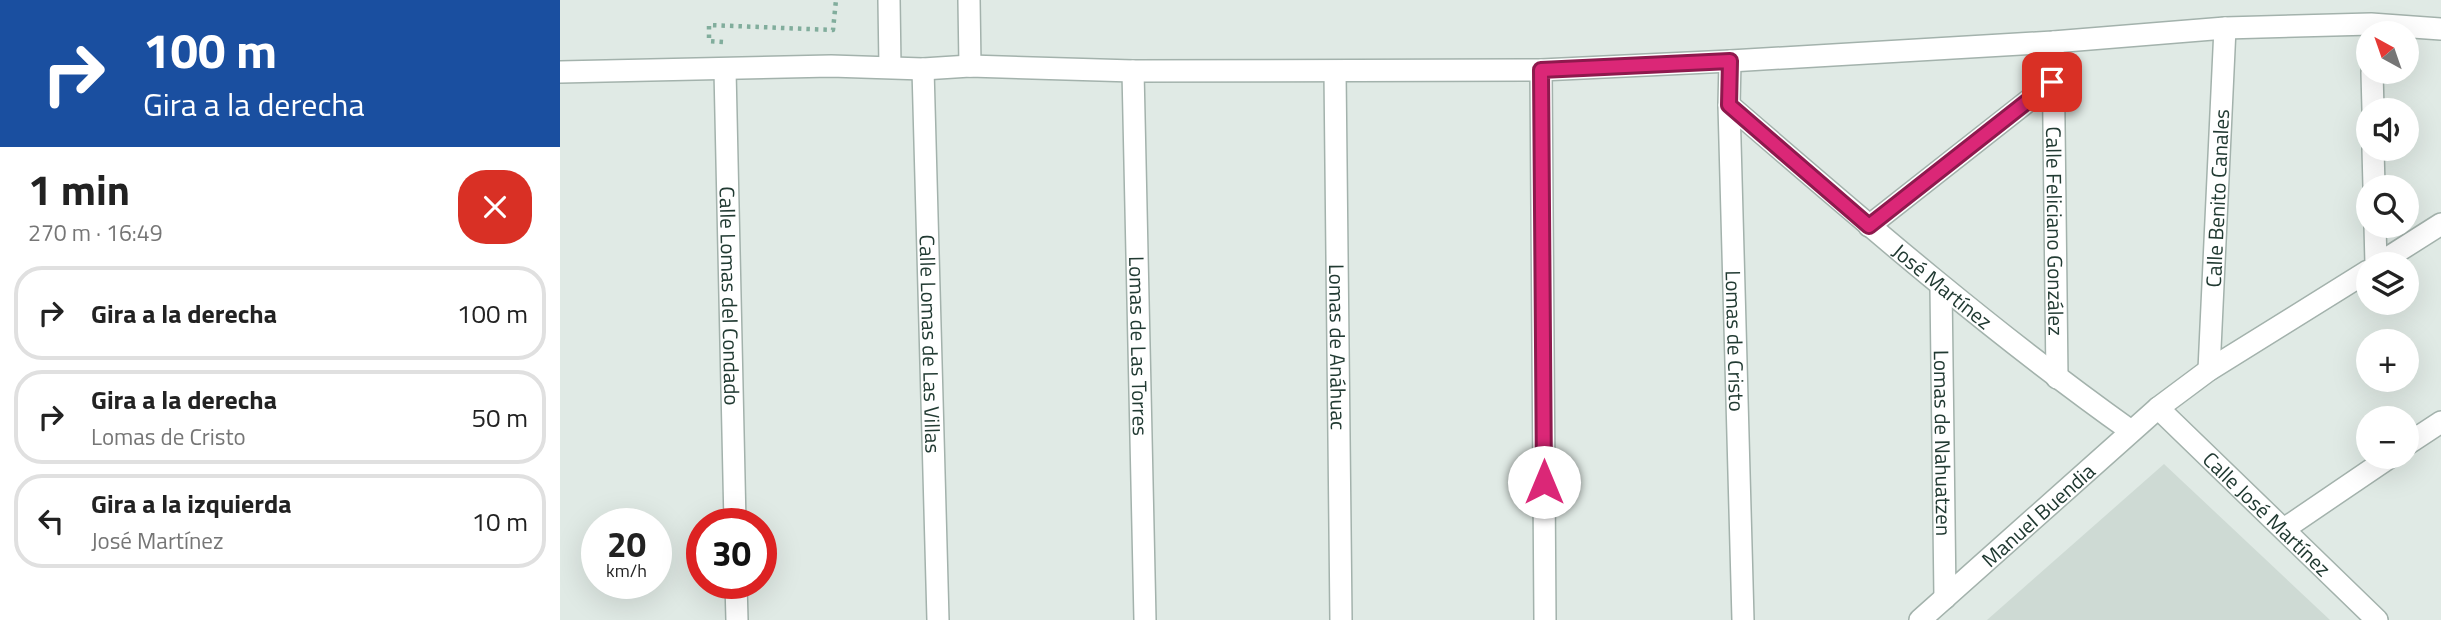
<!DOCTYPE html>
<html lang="es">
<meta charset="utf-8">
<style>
body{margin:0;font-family:"Titillium Web",sans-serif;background:#f6f6f6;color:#222;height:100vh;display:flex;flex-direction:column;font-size:26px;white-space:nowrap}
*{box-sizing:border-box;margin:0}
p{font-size:23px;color:#767676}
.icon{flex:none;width:38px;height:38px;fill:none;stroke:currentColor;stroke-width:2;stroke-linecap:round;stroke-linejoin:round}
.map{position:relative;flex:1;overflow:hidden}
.sheet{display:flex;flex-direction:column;background:#fff;width:560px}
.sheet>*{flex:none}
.top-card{background:#1a4fa0;color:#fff;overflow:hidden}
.needle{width:46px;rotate:320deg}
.fabs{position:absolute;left:1796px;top:21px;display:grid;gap:14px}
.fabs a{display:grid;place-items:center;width:63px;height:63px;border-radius:50%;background:#fff;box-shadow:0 7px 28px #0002;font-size:35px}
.speed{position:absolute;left:21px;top:508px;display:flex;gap:14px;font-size:35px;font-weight:700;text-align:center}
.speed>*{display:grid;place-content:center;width:91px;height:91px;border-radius:50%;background:#fff;box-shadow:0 7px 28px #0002;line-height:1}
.speed small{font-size:18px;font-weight:400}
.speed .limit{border:10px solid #d22;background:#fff;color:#111}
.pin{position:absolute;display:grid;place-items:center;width:60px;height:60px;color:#fff;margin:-30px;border-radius:14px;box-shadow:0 4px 10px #0006}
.me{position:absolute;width:77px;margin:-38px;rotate:0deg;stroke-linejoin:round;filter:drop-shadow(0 0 5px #0008)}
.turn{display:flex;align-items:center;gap:24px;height:147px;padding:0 28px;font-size:32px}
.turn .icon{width:91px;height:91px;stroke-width:2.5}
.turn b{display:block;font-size:49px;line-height:60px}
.round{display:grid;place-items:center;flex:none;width:74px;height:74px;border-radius:28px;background:#f6f6f6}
.head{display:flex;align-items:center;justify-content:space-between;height:119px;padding:0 28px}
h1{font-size:42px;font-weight:700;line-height:52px}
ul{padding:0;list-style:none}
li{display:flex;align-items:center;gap:21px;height:94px;margin:0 14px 10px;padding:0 14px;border:4px solid #e0e0e0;border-radius:28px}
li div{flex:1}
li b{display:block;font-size:26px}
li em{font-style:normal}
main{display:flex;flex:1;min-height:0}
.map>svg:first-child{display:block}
.built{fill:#cedad4}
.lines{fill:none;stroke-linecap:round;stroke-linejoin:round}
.street-casing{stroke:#a3b2ac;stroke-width:24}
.path{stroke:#81ad9c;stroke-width:4.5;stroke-dasharray:3.5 5;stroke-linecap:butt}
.street{stroke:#fff;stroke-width:21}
.route-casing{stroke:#8e194d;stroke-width:18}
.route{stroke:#db2777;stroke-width:12}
.labels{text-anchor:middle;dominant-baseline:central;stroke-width:5;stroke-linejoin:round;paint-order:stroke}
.street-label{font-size:21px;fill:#213a32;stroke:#f0f7f3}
</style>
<main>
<section class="sheet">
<div class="top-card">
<div class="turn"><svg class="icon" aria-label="right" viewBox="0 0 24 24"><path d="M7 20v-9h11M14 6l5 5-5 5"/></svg><div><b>100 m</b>Gira a la derecha</div></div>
</div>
<div class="head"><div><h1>1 min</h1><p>270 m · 16:49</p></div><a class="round" style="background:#d93025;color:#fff"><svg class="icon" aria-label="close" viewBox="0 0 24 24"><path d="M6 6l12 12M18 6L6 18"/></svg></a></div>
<ul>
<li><svg class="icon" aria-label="right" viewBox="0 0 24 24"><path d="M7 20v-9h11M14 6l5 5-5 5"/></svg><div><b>Gira a la derecha</b></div><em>100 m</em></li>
<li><svg class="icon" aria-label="right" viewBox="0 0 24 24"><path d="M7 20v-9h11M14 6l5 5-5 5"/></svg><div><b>Gira a la derecha</b><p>Lomas de Cristo</p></div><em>50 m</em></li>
<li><svg class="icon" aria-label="left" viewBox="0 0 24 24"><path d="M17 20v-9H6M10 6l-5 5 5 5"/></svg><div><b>Gira a la izquierda</b><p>José Martínez</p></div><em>10 m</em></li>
</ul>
</section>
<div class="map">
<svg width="1881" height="620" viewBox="0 0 1881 620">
<rect width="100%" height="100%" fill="#e0eae5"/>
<polygon class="built" points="1604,464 1770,620 1427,620"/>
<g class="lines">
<defs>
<g id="street">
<polyline points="329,0 330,67"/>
<polyline points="409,0 410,66"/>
<path id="s1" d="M1493,42l4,336"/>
<path id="s2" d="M1170,61l-1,44 14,515"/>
<path id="s3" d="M363,69l15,551"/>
<path id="s4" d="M165,70l10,453"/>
<polyline points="981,70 985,620"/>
<path id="s5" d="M573,71l12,549"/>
<polyline points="0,72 271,66 363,69 410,66 573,71 981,70 1170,61 1493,42 1665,28 1811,24 1881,29"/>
<path id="s6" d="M775,72l6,548"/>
<polyline points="1812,72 1813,110"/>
<path id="s7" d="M1169,105c131,113 261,226 402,326"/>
<polyline points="1813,149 1814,187"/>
<polyline points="1309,226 1492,82"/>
<polyline points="1815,226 1816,264"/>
<polyline points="1818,264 1881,224"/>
<path id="s8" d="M1381,287l4,311"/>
<path id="s9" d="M1649,370l16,-342"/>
<path id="s10" d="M1598,408l219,212"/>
<polyline points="1846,445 1881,422"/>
<polyline points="1724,529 1830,457"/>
<polyline points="176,583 177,620"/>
<path id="s11" d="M1360,620l238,-212 51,-38 159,-99"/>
</g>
</defs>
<use href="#street" class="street-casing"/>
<polyline class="path" points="163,42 149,41 149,25 273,30 276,0"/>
<use href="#street" class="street"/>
</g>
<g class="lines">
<defs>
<polyline id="route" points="984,482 981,70 1170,61 1169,105 1309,226 1492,82"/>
</defs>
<use href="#route" class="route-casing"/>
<use href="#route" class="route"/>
</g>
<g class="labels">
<g class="street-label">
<text stroke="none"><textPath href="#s9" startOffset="172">Calle Benito Canales</textPath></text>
<text stroke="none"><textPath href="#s1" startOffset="189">Calle Feliciano González</textPath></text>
<text stroke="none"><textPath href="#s7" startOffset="280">José Martínez</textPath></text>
<text stroke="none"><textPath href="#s4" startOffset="226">Calle Lomas del Condado</textPath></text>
<text stroke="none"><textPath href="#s2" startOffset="280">Lomas de Cristo</textPath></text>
<text stroke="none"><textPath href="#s3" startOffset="275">Calle Lomas de Las Villas</textPath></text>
<text stroke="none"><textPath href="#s5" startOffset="275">Lomas de Las Torres</textPath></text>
<text stroke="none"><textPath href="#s6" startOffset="275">Lomas de Anáhuac</textPath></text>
<text stroke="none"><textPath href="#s8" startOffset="156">Lomas de Nahuatzen</textPath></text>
<text stroke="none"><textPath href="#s10" startOffset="152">Calle José Martínez</textPath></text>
<text stroke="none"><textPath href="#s11" startOffset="158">Manuel Buendia</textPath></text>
</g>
</g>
</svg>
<div class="fabs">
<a><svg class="needle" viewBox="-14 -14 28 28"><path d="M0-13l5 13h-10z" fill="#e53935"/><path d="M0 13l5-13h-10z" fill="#767676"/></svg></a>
<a><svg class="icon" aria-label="sound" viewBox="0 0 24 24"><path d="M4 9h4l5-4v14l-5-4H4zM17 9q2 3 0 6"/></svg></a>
<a><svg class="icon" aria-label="search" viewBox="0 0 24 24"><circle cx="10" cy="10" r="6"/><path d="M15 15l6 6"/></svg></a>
<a><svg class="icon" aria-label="layers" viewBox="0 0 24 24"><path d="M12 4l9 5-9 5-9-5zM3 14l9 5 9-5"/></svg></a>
<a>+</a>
<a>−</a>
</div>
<div class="speed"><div>20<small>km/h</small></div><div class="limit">30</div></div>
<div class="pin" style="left:1492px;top:82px;background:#d93025"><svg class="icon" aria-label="arrive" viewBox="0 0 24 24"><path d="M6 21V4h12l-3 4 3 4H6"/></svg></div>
<svg class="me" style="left:984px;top:482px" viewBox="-20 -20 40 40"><circle r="19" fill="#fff"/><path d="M0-13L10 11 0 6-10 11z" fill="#db2777"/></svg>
</div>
</main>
